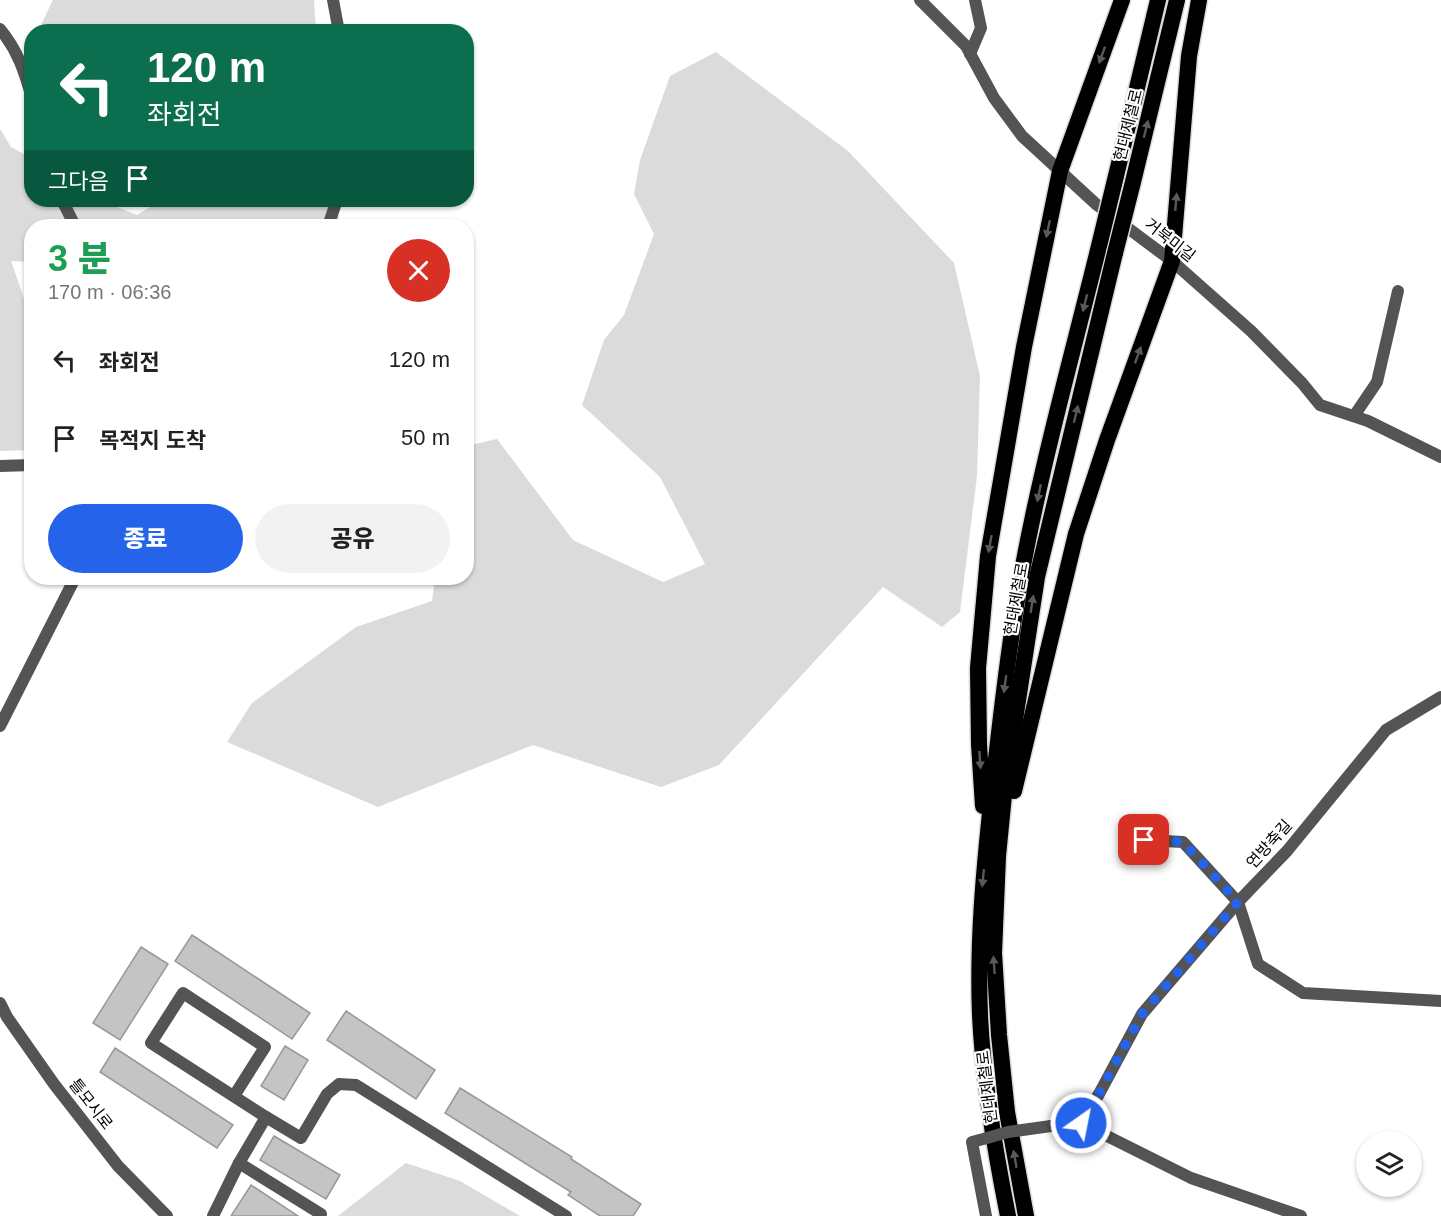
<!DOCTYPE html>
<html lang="ko">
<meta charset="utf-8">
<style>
body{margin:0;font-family:Helvetica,"Noto Sans KR",sans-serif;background:#f2f2f2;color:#222;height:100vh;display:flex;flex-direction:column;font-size:22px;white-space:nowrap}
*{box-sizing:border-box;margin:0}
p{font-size:20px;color:#767676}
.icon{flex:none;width:33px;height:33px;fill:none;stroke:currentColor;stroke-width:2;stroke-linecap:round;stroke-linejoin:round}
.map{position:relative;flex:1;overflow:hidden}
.sheet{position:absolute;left:24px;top:219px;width:450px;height:366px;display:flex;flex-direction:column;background:#fff;border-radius:24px;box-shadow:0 2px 4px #0004}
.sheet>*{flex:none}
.top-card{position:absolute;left:24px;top:24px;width:450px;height:183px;border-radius:24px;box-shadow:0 2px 4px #0004;background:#0b6e4f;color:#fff;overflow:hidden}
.buttons{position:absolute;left:1356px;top:1131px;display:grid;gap:12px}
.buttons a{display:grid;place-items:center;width:66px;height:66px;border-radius:50%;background:#fff;box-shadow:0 2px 4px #0004;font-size:30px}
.pin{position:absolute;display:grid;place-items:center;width:51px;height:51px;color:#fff;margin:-26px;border-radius:12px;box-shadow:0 3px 9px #0006}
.me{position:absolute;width:66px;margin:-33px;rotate:33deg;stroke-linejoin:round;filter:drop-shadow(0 0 4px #0008)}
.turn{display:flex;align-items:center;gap:21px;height:126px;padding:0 24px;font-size:27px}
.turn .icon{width:78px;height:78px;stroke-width:2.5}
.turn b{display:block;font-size:42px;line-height:51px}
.then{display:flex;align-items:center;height:57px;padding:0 24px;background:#0003;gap:12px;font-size:22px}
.round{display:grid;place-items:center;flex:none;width:63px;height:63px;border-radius:32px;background:#f2f2f2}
.overview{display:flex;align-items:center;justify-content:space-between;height:102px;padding:0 24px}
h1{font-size:36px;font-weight:800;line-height:45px;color:#1e9e55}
.button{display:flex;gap:12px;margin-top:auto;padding:12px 24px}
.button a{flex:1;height:69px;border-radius:36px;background:#2563eb;color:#fff;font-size:24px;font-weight:800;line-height:69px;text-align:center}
.button a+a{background:#f2f2f2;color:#222}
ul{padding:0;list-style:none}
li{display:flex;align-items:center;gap:18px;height:78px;padding:0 24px}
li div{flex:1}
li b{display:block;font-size:22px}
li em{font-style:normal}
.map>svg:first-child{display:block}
.green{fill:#dbdbdb}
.building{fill:#c4c4c4;stroke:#989898;stroke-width:1.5}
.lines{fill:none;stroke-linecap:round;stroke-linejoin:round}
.trunk-casing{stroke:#dbdbdb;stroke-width:19}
.minor{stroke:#545454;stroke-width:12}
.tertiary{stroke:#545454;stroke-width:12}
.trunk{stroke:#000;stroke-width:16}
.trunk-bridge-casing{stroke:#dbdbdb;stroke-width:19;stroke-linecap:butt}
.minor-bridge{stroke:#545454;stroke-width:12}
.trunk-bridge{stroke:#000;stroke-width:16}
.oneway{fill:#595959}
.route{stroke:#2563eb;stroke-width:10;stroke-dasharray:0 18}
.labels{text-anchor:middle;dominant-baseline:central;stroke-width:4.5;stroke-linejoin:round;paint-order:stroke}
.street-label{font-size:16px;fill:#000;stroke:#fff}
</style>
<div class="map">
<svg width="1441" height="1216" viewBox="0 0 1441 1216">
<rect width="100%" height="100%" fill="#fff"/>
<g class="green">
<polygon points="53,0 314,0 316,31 38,31"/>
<polygon points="716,52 848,151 954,263 980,376 977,476 960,612 942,627 883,587 719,765 661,787 533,745 378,807 227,742 252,703 356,627 432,601 435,578 466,578 467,446 497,439 573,540 663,582 705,564 660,477 582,405 604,340 624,315 654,234 634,194 640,160 670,76"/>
<polygon points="0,129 11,147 31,158 32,200 99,200 137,215 162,200 336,200 340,223 339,226 32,226 31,262 11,261 31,319 31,450 0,451"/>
<polygon points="406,1163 460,1181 520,1216 338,1216"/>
</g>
<g class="building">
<polygon points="192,935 310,1013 292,1039 175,961"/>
<polygon points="141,947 168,964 120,1040 93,1023"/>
<polygon points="346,1011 435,1070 416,1099 327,1040"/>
<polygon points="285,1046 308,1060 284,1100 261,1086"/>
<polygon points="115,1048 233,1125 217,1148 100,1072"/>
<polygon points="460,1088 572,1157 571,1159 641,1204 633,1216 600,1216 568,1195 571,1192 445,1113"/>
<polygon points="274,1136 340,1175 326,1199 260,1160"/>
<polygon points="251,1185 298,1216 231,1216"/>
</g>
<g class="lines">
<defs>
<g id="trunk">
<polyline points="1116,176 1158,0"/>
<polyline points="1132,186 1177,0"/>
<polyline points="1014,791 1076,534 1107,440 1172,261 1189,56 1199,0"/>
<polyline points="983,806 979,744 978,668 988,556 1024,347 1060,171 1122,0"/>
<path d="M1008,1216c-13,-65 -25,-134 -28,-201 -3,-74 4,-147 12,-221 8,-69 15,-138 27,-206 20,-115 52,-228 80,-342"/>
<polyline points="1026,1216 1007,1112 999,1035 994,953 998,856 1005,785 1037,577 1115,253"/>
</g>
</defs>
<use href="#trunk" class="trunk-casing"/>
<g class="minor">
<polyline points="333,0 339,32"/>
<path d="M0,29c18,22 24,41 32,69"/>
<polyline points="970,54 981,28 975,0"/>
<polyline points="62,200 75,226"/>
<polyline points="328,226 337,200"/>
<polyline points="1354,416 1377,382 1398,291"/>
<polyline points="0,466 32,465"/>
<polyline points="0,726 75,578"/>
<polyline points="1145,840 1183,842 1238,902 1258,964 1303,993 1441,1001"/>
<polyline points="0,1003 7,1017 54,1084 118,1166 167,1216"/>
<polyline points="266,1117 301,1138 327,1094 339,1084 356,1085 566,1216"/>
<polyline points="1081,1123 1099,1094 1142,1014 1238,902 1287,851 1386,730 1441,697"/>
<polyline points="1051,1126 1081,1123 1191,1178 1301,1216"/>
<polyline points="239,1163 321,1214"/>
<polyline points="213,1216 239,1163 266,1117 151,1043 183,993 265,1047 234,1096"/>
<polyline points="986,1216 972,1142 987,1138"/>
</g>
<polyline class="tertiary" points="920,0 966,46 994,98 1022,136 1097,205 1172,261 1251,331 1302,383 1320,405 1368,421 1441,457"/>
<use href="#trunk" class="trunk"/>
<defs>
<g id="trunk-bridge">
<polyline points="1099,246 1116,176"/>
<polyline points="1115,253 1132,186"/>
</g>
</defs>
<use href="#trunk-bridge" class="trunk-bridge-casing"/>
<polyline class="minor-bridge" points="987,1138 1008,1132 1051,1126"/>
<use href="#trunk-bridge" class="trunk-bridge"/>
</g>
<defs><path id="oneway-solid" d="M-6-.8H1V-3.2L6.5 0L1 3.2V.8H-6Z" transform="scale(1.5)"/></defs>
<g class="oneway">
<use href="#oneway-solid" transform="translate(1102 55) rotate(110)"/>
<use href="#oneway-solid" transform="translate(1146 129) rotate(-76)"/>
<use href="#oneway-solid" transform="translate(1176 202) rotate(-85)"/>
<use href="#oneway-solid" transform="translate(1048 229) rotate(102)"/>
<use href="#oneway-solid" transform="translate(1085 303) rotate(104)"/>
<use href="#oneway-solid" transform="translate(1138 355) rotate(-70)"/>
<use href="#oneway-solid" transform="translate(1076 414) rotate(-76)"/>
<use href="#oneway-solid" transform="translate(1039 493) rotate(102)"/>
<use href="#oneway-solid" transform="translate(990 544) rotate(100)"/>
<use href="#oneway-solid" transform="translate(1032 604) rotate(-81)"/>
<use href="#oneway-solid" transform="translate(1005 684) rotate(98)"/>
<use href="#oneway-solid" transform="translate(980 760) rotate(86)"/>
<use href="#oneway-solid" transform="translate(983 878) rotate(96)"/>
<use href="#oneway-solid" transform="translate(994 965) rotate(-94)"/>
<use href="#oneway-solid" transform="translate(1015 1159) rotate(-100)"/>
</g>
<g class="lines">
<polyline class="route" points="1081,1123 1099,1094 1142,1014 1238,902 1183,842 1144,840"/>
</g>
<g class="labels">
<g class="street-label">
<text transform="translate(1128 125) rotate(-76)">현대제철로</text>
<text transform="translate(1170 240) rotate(38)">거북미길</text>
<text transform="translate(1016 599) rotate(-80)">현대제철로</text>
<text transform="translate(1269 844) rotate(-48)">연방축길</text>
<text transform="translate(987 1087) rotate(-97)">현대제철로</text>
<text transform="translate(91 1104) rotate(52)">틀모시로</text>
</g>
</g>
</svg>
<div class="buttons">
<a><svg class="icon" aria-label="layers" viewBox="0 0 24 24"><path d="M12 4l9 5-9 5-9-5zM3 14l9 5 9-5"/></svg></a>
</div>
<div class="pin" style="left:1144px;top:840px;background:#d93025"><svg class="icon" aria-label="arrive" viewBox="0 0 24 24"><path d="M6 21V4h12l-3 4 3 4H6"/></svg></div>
<svg class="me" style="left:1081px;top:1123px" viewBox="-20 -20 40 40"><circle r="17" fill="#2563eb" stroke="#fff" stroke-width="3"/><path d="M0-11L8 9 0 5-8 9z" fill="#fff"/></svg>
<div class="top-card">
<div class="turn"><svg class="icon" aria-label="left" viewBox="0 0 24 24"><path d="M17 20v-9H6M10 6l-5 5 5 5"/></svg><div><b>120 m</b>좌회전</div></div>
<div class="then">그다음<svg class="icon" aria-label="arrive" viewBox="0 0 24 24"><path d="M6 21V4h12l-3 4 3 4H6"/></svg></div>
</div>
<section class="sheet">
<div class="overview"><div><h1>3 분</h1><p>170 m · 06:36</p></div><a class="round" style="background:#d93025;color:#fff"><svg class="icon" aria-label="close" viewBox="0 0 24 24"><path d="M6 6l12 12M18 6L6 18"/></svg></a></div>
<ul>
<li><svg class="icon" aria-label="left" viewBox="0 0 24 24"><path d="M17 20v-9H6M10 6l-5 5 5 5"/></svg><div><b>좌회전</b></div><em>120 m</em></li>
<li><svg class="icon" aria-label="arrive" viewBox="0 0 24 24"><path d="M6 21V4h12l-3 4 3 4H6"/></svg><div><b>목적지 도착</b></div><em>50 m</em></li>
</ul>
<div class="button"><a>종료</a><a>공유</a></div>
</section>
</div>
